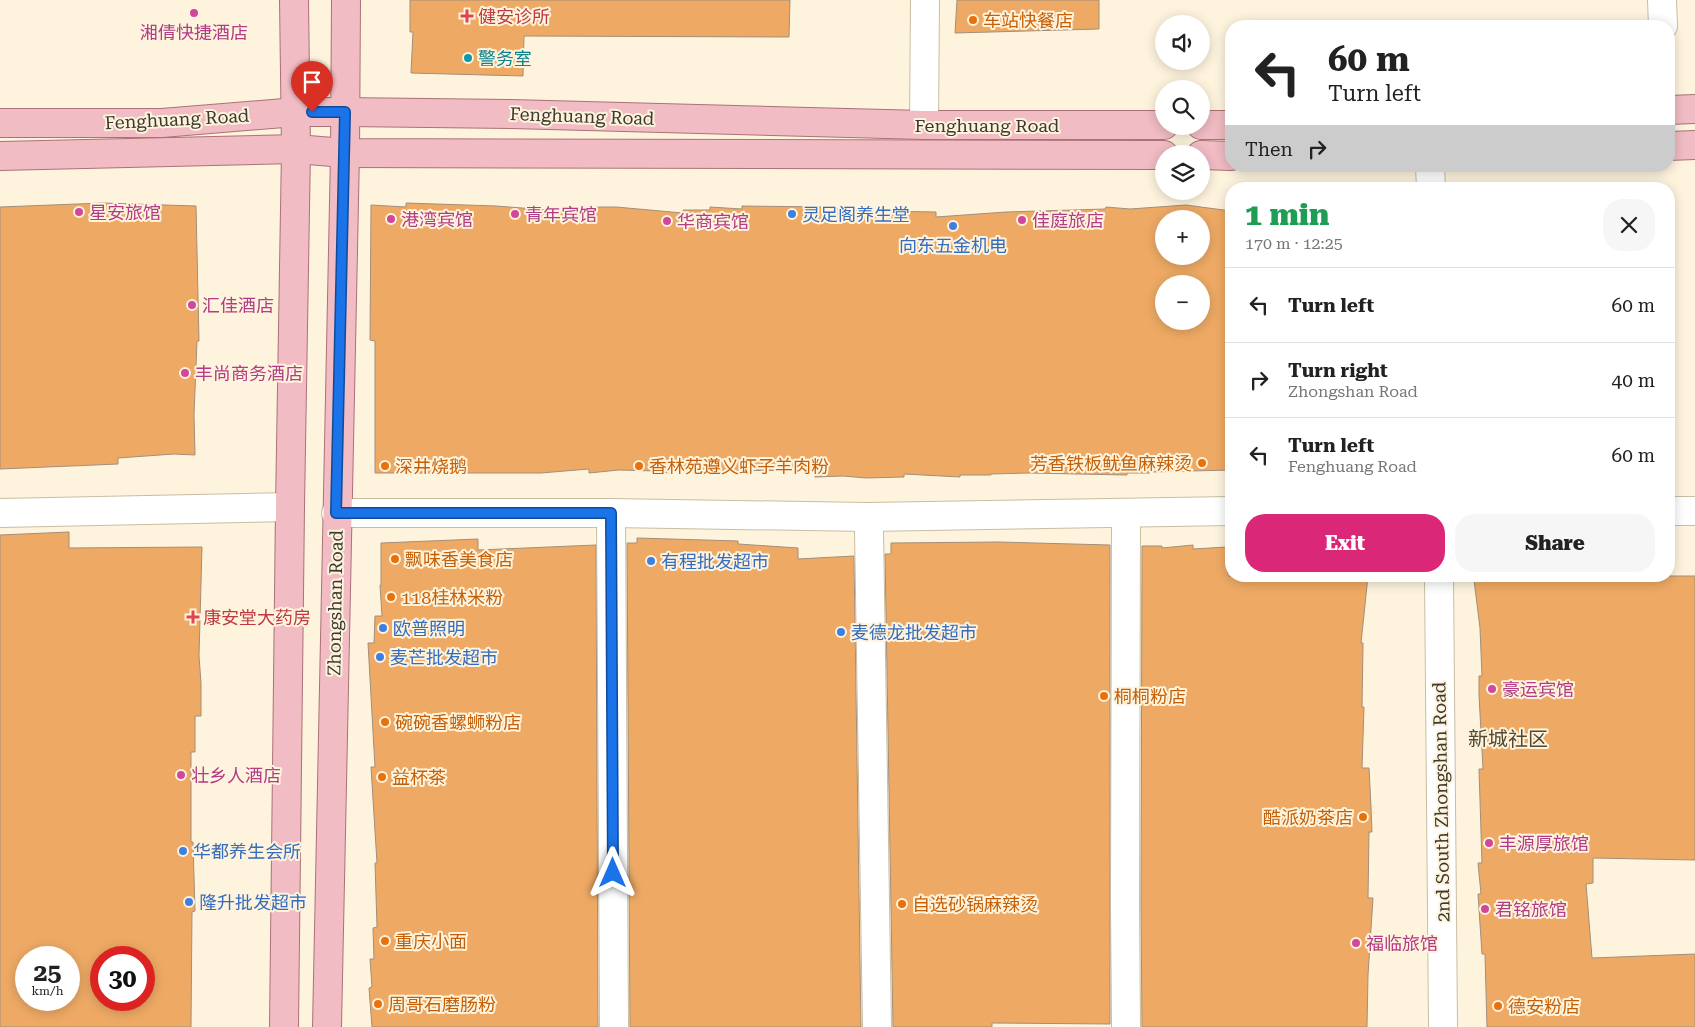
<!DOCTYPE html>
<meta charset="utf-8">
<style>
body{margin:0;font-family:"Roboto Serif","Noto Sans SC",serif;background:#f6f6f6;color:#222;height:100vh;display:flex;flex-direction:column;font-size:19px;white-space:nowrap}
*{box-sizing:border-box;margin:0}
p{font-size:16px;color:#767676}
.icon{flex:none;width:28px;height:28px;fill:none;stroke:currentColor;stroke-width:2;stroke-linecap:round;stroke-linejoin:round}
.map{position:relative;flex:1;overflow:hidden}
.details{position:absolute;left:1225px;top:182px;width:450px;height:400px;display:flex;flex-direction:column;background:#fff;border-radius:20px;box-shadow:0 2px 12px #0003}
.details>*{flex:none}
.top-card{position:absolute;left:1225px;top:20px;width:450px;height:152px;border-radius:20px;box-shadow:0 2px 12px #0003;background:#fff;color:#222;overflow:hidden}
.controls{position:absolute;left:1155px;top:15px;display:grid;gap:10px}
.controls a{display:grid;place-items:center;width:55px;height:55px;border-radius:50%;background:#fff;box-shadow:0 2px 12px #0003;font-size:25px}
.speed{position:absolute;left:15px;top:946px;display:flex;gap:10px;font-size:25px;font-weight:700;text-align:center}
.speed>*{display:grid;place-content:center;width:65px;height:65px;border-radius:50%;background:#fff;box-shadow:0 2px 12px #0003;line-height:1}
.speed small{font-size:12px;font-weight:400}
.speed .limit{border:8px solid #d22;background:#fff;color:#111}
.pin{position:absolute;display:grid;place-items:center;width:42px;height:42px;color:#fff;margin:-51px -21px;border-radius:50% 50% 50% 0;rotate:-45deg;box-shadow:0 0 5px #0007}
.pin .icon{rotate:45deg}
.me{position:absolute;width:55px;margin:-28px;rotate:0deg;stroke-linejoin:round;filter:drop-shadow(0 0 4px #0008)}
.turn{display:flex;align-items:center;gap:18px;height:105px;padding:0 20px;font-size:22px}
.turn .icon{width:65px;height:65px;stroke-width:2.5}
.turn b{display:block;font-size:35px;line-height:42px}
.then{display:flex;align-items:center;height:48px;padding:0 20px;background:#0003;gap:10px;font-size:19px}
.round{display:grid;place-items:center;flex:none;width:52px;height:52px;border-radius:20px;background:#f6f6f6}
.overview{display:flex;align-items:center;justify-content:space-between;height:85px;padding:0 20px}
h1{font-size:30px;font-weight:800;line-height:38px;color:#1e9e55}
.primary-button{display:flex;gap:10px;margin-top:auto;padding:10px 20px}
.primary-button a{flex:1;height:58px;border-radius:20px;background:#db2777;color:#fff;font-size:20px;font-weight:800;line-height:58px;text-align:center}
.primary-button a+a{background:#f6f6f6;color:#222}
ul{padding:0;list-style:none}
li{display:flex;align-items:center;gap:15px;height:75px;padding:0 20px;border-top:1px solid #e0e0e0}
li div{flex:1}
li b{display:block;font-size:19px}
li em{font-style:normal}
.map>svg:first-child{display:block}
.building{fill:#eeaa65;stroke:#a38e7a;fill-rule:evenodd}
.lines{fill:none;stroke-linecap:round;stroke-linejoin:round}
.minor-casing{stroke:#c9bda3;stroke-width:30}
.major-casing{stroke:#ac7176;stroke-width:30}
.minor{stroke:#fff;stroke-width:28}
.major{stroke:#f1bcc4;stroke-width:28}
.route-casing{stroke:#114b97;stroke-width:12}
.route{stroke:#1a73e8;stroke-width:9}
.hotel-dot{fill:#d1479c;stroke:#fef4de;stroke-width:2}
.health-dot{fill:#e0444e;stroke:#fef4de;stroke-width:2}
.food-dot{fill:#e8710a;stroke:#fef4de;stroke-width:2}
.culture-dot{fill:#0f9aa8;stroke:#fef4de;stroke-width:2}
.shop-dot{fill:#3f7fe0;stroke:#fef4de;stroke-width:2}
.labels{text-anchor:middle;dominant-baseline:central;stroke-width:4;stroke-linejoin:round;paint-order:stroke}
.health-label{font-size:18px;fill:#be3a42;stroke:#fef4de;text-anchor:start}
.food-label{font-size:18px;fill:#c56008;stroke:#fef4de;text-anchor:start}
.hotel-label{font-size:18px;fill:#b23c85;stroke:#fef4de;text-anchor:start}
.culture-label{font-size:18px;fill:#0d838f;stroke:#fef4de;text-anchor:start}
.street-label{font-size:18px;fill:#3d392e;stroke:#fef4de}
.shop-label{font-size:18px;fill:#366cbe;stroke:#fef4de;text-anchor:start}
.quarter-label{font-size:20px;fill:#534932;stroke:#fef4de}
</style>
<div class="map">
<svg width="1695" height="1027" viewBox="0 0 1695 1027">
<rect width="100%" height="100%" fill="#fef4de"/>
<g class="building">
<polygon points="410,0 790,0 789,37 524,36 523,76 411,73 413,32 410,32"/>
<polygon points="957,0 1099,0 1099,29 955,33"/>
<polygon points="103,203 196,206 199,341 197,341 194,415 195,455 174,454 118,458 118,464 0,469 0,207"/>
<path d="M406,203l90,3 65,5v-4h55l67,6v-3h27v-3l32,2v-3l80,1 57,6 1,-2 56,1v5l70,-5 99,-3 1,-2 24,2 56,-4 45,6v259l-81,2v1h-23v2l-98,-2 -38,1v1h-31v2l-56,-3v3l-38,1 -23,-2 -28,1v-7l-107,1 -50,2v-2l-39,-1 -30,3v-4l-48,4h-166v-132l-5,-1 1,-135 35,2zM1164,219h37v37h-37zM1164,284h37v37h-37z"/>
<path d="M69,532v16l133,-1 -3,109 2,27v33h-6v36h-4v90h2l2,69 -3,1 -1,115h-191v-492zM26,958h43v42h-43zM101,958h43v42h-43z"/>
<polygon points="637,538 738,541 738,544 798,548 798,559 854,556 861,1027 630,1027 627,543 637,543"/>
<polygon points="478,539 478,550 596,545 598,1027 372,1027 369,988 372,987 370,959 374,959 373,928 377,927 375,863 377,863 371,767 375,767 368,643 374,643 375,616 382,616 380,585 381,585 381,543"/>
<polygon points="998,542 1110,545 1110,1024 992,1023 992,1027 893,1027 885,554 891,554 891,543"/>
<polygon points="1193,545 1193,549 1227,547 1228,576 1368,576 1361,643 1363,643 1362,707 1364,707 1362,768 1369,768 1371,807 1372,832 1369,832 1368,898 1373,898 1368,975 1367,1027 1142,1027 1141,905 1142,546 1162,546 1162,548"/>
<polygon points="1605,576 1695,576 1695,860 1593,858 1593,883 1586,884 1592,958 1695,954 1695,1027 1487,1027 1485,954 1482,954 1478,894 1481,894 1478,863 1482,863 1479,769 1483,769 1479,695 1479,676 1482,676 1480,628 1474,580 1605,578"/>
</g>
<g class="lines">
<defs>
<g id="minor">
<polyline points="1662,0 1663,26"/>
<polyline points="924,125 925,0"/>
<polyline points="1430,166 1431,189"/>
<polyline points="1669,511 1695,511"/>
<polyline points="0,513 290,507"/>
<polyline points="336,513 611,513 867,517 1231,511"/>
<polyline points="611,513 614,1027"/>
<polyline points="1126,514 1125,905 1126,1027"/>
<polyline points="867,517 869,531 877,1027"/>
<polyline points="1439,576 1443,1027"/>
</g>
<g id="major">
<polyline points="1669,110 1695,109"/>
<polyline points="0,123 162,123 296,112 345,112 511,114 924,125 1164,125"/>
<polyline points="1201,125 1231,125"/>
<polyline points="1669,146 1695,145"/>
<polyline points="1201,155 1231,156"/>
<polyline points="0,156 296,149 345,153 1164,155"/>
<polyline points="284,1027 290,507 296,149 294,0"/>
<polyline points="327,1027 345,153 346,0"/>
</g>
</defs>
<use href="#minor" class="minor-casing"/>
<use href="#major" class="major-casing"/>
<use href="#minor" class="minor"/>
<use href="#major" class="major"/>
</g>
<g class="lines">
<defs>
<polyline id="route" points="312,112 345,112 336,513 611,513 613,873"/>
</defs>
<use href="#route" class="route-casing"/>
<use href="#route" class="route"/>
</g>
<g class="hotel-dot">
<circle cx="194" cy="13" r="5"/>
<circle cx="79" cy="212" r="5"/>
<circle cx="515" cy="214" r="5"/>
<circle cx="391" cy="219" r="5"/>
<circle cx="1022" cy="220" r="5"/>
<circle cx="667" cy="221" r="5"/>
<circle cx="192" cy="305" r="5"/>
<circle cx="185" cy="373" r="5"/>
<circle cx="1492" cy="689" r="5"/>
<circle cx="181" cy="775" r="5"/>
<circle cx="1489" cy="843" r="5"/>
<circle cx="1485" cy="909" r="5"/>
<circle cx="1356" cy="943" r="5"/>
</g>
<g class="health-dot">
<path d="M464.5 8.5h5v5h5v5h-5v5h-5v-5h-5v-5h5z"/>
<path d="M190.5 609.5h5v5h5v5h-5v5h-5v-5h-5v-5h5z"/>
</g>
<g class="food-dot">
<circle cx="973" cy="20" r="5"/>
<circle cx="1202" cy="463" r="5"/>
<circle cx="385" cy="466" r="5"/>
<circle cx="639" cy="466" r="5"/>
<circle cx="395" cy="559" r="5"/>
<circle cx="391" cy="597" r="5"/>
<circle cx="1104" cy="696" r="5"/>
<circle cx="385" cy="722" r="5"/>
<circle cx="382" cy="777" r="5"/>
<circle cx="1363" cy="817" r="5"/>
<circle cx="902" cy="904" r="5"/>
<circle cx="385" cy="941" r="5"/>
<circle cx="378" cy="1004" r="5"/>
<circle cx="1498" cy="1006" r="5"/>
</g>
<circle class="culture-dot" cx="468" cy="58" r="5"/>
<g class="shop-dot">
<circle cx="792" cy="214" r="5"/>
<circle cx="953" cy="226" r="5"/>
<circle cx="651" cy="561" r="5"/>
<circle cx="383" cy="628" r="5"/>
<circle cx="841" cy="632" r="5"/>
<circle cx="380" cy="657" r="5"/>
<circle cx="183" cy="851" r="5"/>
<circle cx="189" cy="902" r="5"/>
</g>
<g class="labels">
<g class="health-label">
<text x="478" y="16">健安诊所</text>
<text x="203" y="617">康安堂大药房</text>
</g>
<g class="food-label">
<text x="983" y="20">车站快餐店</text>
<text x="1192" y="463" text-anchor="end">芳香铁板鱿鱼麻辣烫</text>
<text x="395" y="466">深井烧鹅</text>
<text x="649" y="466">香林苑遵义虾子羊肉粉</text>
<text x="405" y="559">飘味香美食店</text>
<text x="401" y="597">118桂林米粉</text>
<text x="1114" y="696">桐桐粉店</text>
<text x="395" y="722">碗碗香螺蛳粉店</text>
<text x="392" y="777">益杯茶</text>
<text x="1353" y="817" text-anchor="end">酷派奶茶店</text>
<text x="912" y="904">自选砂锅麻辣烫</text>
<text x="395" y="941">重庆小面</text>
<text x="388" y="1004">周哥石磨肠粉</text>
<text x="1508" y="1006">德安粉店</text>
</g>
<g class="hotel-label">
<text x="194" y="32" text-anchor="middle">湘倩快捷酒店</text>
<text x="89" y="212">星安旅馆</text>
<text x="525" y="214">青年宾馆</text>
<text x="401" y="219">港湾宾馆</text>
<text x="1032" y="220">佳庭旅店</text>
<text x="677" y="221">华商宾馆</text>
<text x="202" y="305">汇佳酒店</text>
<text x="195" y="373">丰尚商务酒店</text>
<text x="1502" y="689">豪运宾馆</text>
<text x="191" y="775">壮乡人酒店</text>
<text x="1499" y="843">丰源厚旅馆</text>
<text x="1495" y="909">君铭旅馆</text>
<text x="1366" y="943">福临旅馆</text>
</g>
<g class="culture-label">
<text x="478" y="58">警务室</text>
</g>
<g class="street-label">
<text transform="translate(582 116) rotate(2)">Fenghuang Road</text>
<text transform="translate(177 119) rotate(-3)">Fenghuang Road</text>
<text x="987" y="125">Fenghuang Road</text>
<text transform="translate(335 603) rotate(-89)">Zhongshan Road</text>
<text transform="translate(1441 802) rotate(-91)">2nd South Zhongshan Road</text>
</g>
<g class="shop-label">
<text x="802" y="214">灵足阁养生堂</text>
<text x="953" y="245" text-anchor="middle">向东五金机电</text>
<text x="661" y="561">有程批发超市</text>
<text x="393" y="628">欧普照明</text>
<text x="851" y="632">麦德龙批发超市</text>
<text x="390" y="657">麦芒批发超市</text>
<text x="193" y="851">华都养生会所</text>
<text x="199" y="902">隆升批发超市</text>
</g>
<g class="quarter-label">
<text x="1508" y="739">新城社区</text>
</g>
</g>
</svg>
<div class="controls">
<a><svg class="icon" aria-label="sound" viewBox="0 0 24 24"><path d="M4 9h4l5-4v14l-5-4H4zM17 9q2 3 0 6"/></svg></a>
<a><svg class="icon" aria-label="search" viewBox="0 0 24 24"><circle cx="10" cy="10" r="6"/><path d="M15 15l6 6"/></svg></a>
<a><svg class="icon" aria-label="layers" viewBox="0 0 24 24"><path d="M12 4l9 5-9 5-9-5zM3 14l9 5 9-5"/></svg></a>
<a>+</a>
<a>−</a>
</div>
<div class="speed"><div>25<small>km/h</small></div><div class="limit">30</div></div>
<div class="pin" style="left:312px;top:112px;background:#d93025"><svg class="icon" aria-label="arrive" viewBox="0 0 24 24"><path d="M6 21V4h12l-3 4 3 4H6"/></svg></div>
<svg class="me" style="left:613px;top:873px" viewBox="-20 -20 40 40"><path d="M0-17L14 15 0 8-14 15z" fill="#1a73e8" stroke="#fff" stroke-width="4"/></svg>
<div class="top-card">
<div class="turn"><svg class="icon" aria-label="left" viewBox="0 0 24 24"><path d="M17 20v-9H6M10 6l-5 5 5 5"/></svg><div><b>60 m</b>Turn left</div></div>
<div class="then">Then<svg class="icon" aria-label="right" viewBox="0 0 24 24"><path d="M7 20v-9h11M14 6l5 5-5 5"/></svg></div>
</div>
<section class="details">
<div class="overview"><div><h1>1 min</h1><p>170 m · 12:25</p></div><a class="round"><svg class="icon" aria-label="close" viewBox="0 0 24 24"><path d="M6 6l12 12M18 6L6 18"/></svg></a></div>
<ul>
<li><svg class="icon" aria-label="left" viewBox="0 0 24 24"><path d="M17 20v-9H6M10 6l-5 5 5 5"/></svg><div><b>Turn left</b></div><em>60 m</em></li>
<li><svg class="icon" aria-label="right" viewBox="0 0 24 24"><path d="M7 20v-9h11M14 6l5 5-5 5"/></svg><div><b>Turn right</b><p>Zhongshan Road</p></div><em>40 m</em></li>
<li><svg class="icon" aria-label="left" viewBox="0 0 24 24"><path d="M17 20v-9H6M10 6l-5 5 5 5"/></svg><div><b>Turn left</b><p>Fenghuang Road</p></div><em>60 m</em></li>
</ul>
<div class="primary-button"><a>Exit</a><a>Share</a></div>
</section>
</div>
